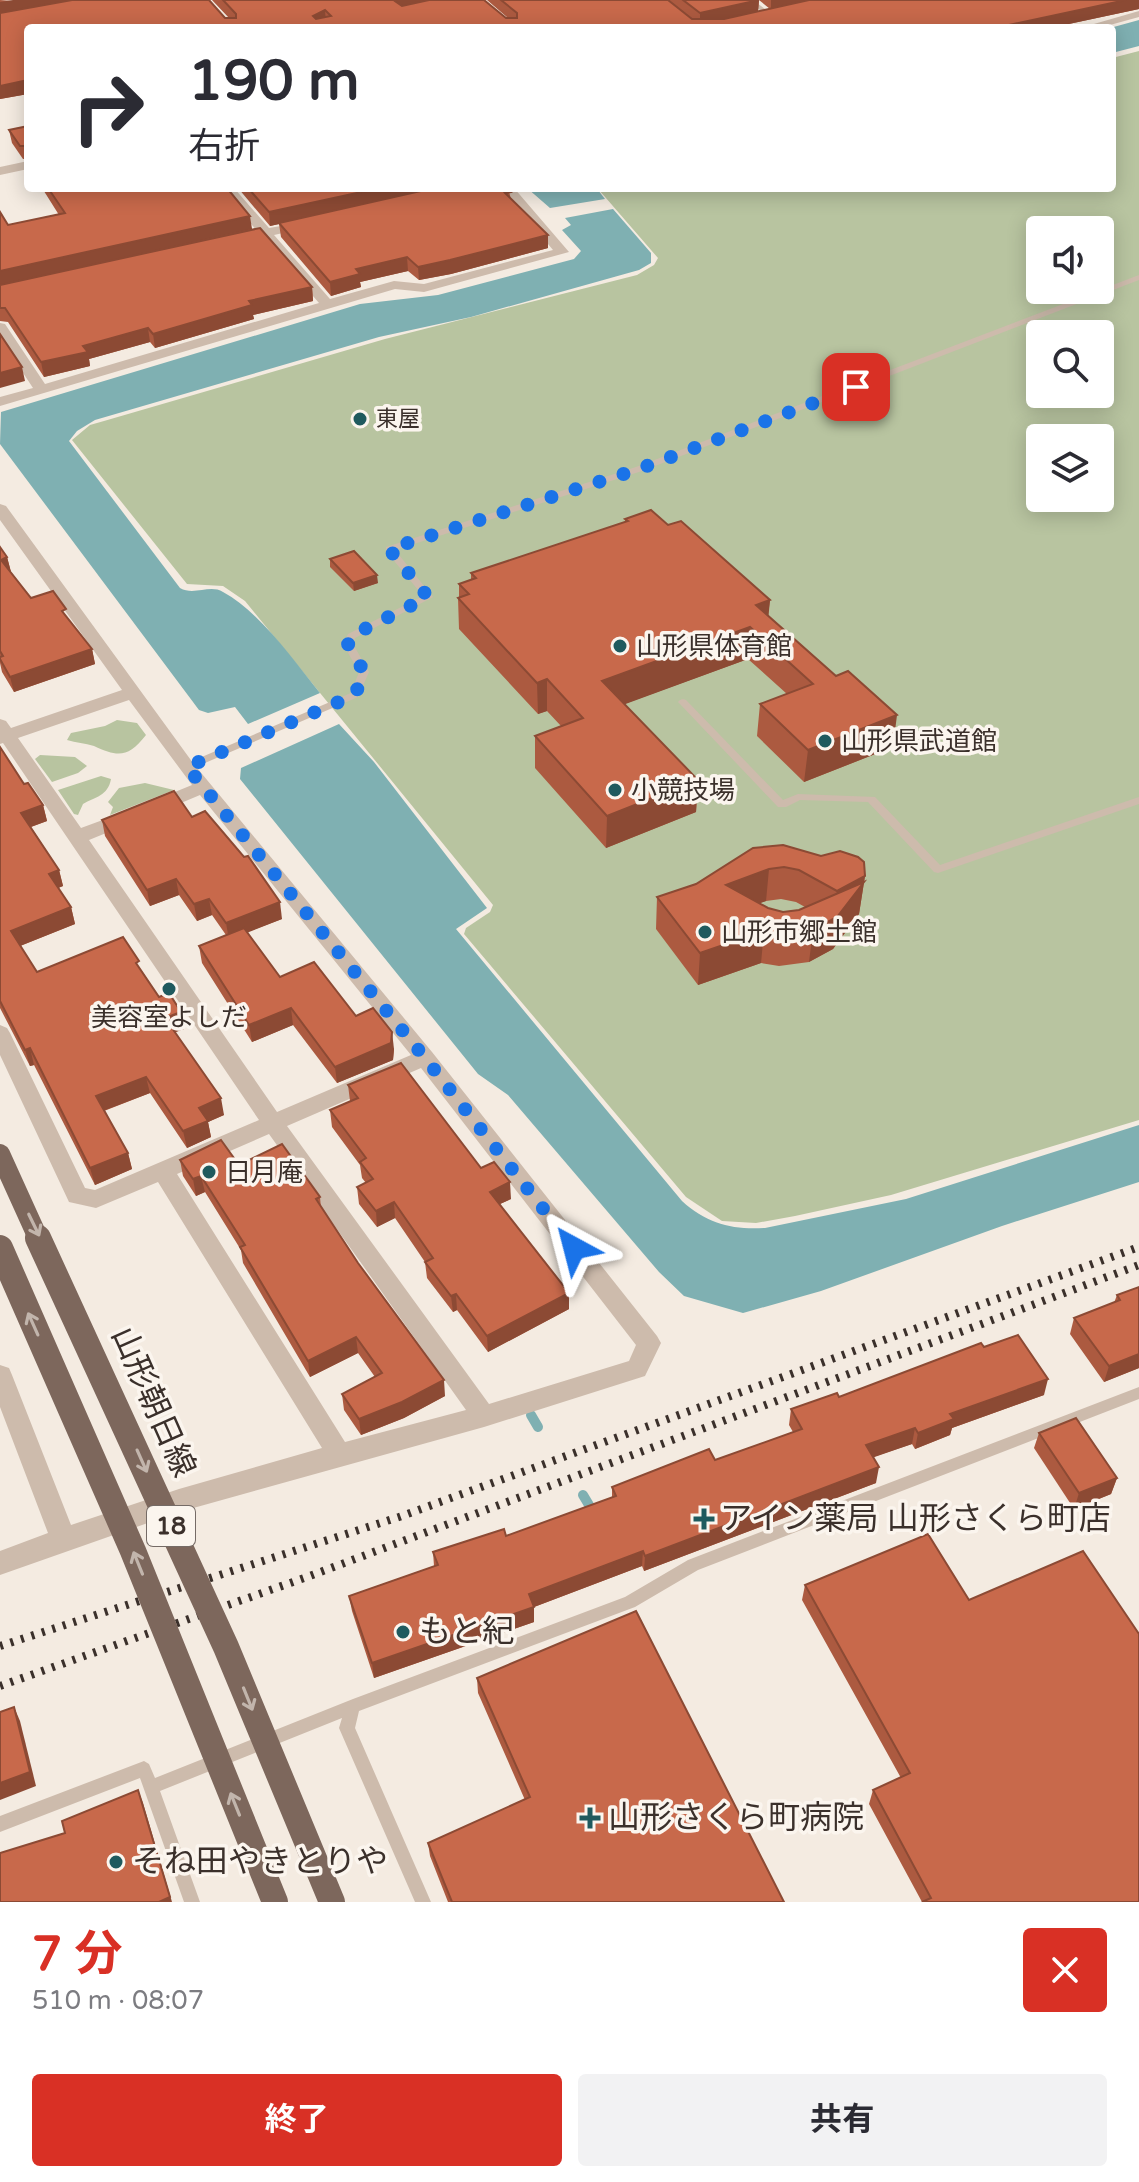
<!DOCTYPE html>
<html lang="ja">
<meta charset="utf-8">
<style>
body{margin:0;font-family:"Varela Round","Noto Sans JP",sans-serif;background:#f2f2f3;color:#2b2b33;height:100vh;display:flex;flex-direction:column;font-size:30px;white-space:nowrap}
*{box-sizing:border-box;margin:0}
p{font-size:26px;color:#7c7c81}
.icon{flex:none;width:44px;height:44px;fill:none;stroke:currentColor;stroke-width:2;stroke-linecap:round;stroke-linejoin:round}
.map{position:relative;height:1902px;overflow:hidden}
.panel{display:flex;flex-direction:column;background:#fff;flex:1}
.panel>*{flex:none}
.guide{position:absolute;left:24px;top:24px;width:1092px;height:168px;border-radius:8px;box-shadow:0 4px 20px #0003;background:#fff;color:#2b2b33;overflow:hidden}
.fabs{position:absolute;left:1026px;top:216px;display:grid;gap:16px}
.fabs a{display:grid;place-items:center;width:88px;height:88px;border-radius:8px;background:#fff;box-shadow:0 4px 20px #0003;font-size:40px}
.pin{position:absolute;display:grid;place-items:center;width:68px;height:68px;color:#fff;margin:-34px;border-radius:16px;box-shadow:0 4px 12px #0006}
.me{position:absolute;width:88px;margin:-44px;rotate:322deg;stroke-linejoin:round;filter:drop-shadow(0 0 6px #0008)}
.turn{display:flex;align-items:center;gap:28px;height:168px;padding:0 32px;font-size:36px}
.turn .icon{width:104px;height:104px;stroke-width:2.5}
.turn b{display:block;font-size:56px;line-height:68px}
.round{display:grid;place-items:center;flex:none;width:84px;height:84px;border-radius:8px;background:#f2f2f3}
.summary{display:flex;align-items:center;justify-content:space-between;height:136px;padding:0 32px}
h1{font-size:48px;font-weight:700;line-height:60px;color:#d93025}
.cta{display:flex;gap:16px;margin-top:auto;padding:16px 32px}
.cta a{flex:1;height:92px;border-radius:8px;background:#d93025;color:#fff;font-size:32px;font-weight:700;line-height:92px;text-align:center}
.cta a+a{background:#f2f2f3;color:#2b2b33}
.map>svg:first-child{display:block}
.green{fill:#b8c4a0;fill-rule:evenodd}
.water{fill:#7fb0b2}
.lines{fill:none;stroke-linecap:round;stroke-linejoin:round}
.stream{stroke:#7fb0b2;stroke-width:10}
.service{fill:#cdbbac;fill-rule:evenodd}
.minor{fill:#cdbbac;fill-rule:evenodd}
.tertiary{fill:#cdbbac;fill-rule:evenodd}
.rail{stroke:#3b302b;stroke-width:8;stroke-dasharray:3 8;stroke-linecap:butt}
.primary-bridge-far1{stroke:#7d675c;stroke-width:20}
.primary-bridge{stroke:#7d675c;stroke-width:26}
.wall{fill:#ac5a40;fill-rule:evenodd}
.shaded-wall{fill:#8c4a34}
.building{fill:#c8694b;stroke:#8c4a34;stroke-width:2;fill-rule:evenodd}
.oneway{stroke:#c2b5ac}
.route{stroke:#1a73e8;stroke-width:14;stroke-dasharray:0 25.2}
.poi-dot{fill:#1f5a5e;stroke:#fbf5ee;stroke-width:3}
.labels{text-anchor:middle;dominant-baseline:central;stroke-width:7;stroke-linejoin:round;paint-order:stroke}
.far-poi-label{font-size:22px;fill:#3b302b;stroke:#fbf5ee;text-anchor:start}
.shield{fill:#fbf5ee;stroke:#756b66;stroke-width:2}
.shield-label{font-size:24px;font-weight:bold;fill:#3b302b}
.poi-label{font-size:26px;fill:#3b302b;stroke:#fbf5ee;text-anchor:start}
.near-street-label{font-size:32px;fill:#3b302b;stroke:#fbf5ee}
.near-poi-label{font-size:32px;fill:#3b302b;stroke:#fbf5ee;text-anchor:start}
</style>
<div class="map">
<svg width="1139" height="1902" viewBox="0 0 1139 1902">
<rect width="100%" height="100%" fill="#f4ebe1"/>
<g class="green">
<path d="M1139,51v1069l-248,75 -96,21 -39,7 -34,-2 -36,-24 -222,-263 2,-6 24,-16 3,-7 -248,-304 -22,-15 -36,-2 -115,-144 18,-15 14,-4 281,-82 252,-64 17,-10 4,-7 -59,-68 513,-2v-130zM1040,230h60v60h-60zM1040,334h60v60h-60zM1040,438h60v60h-60z"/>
<path d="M117,720l20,3 9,12c-18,23 -28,22 -52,11 -9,-3 -18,-3 -27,-6l4,-7 34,-7z"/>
<polygon points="40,755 75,757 87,766 78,773 52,782 35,759"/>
<path d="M101,776l10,3c-3,17 -16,18 -28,25l-5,11 -4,-1 -16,-24z"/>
<polygon points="145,783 174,790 110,815 113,807 108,802 119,788"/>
</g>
<g class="water">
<polygon points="1139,20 1139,46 1112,53 1110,28"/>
<polygon points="527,188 606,188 598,190 605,199 550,208"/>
<path d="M613,209l38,44v10l-12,7 -168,47 -92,20 -284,83 -18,11 -8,10 111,147c14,8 30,-4 43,4 37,20 71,69 97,101l-72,31 -13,-17 -27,6 -9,-3 -199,-266 1,-32 359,-108 78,-9 136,-36 7,-8 -19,-21 9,-5 -6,-7z"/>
<path d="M339,724l35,38 113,146 -31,21 226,272c25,23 51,29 83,27l141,-29 233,-74v57l-137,44 -181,65 -78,22 -59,-17 -25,-24 -151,-177 -30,-21 -238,-295 1,-11z"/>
</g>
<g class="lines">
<g class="stream">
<polyline points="531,1415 538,1427"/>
<polyline points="583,1495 595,1515"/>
</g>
<g class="service">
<polygon points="746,0 753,0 773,15 768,16"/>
<polygon points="1139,275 1139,280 642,471 395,550 433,597 355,638 353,644 369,672 358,697 191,769 183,769 182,767 183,765 351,693 359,672 343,644 348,634 423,596 386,551 386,547 636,467"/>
<polygon points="683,699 686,700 783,800 798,794 875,797 940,865 1139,797 1139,804 938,873 934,872 868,802 800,800 786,807 778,807 680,704 678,702 680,700"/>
<polygon points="1139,1387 1139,1399 698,1570 635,1607 359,1711 355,1728 431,1902 415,1902 339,1728 342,1718 160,1791 200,1902 184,1902 140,1778 0,1832 0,1816 144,1761 149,1764 155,1778 353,1699 625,1597 688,1560"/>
</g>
<g class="minor">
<polygon points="1139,11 1139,17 1099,28 1080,28"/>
<polygon points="221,188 234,188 269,228 310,221 310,227 274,235 330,299 394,281 424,284 553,250 501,188 514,188 569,252 424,292 395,289 0,406 0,397 33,388 0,338 0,323 5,324 45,384 319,303 263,238 234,242 234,236 257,231"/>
<path d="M0,504l6,2 187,257 239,289 225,284 4,7 -16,33 -161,51 -305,85 -179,63v-24l48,-18 -48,-126v-42l9,3 3,7 59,150 108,-36 143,-41 -164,-266 -62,26 -27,-6 -69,-147v-30l7,3 3,5 75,155 10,2 164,-70 -256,-377 -3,1v-25l6,2 5,7 111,-38 -122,-170zM129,700l63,85 -44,18 -2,4 2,4h14l38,-16 211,260 -134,57 -188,-272 44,-18 2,-4 -2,-4h-14l-38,14 -63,-90zM421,1068l215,277 -7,16 -140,43 -202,-278zM269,1134l197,276 -121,32 -168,-268z"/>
</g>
<polygon class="tertiary" points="28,161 28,169 0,175 0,167"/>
<g class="rail">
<polyline points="0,1646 399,1517 1139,1247"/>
<polyline points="0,1686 307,1577 1139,1265"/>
</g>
<polyline class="primary-bridge-far1" points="0,1154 39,1240"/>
<g class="primary-bridge">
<polyline points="38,1238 226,1647 332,1902"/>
<polyline points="0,1248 133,1551 275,1902"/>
</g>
</g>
<g class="wall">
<path d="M0,0l225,18h4l-17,-18h272l22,18h2l-21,-18h652v9l-89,19h-1022v66l-28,5zM759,0l11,9 -12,2z"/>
<polygon points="28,126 28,159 23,159 12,143 9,130"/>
<polygon points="42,188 227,188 252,229 312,287 313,301 253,315 254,319 155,348 150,342 89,359 90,366 44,377 8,322 0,321 0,212 8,225 59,215"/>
<polygon points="238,188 508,188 511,199 548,248 451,274 419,280 408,271 360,282 361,287 331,296 281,237 279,224 270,226"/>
<polygon points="625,519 668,525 770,600 768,615 893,747 804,782 757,736 760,704 787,694 748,659 624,704 698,780 696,812 606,848 535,768 535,736 561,726 547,711 538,714 459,629 458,598 459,598 459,584 471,580 471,573 625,522"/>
<polygon points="0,547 7,557 11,572 31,598 68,619 92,649 95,664 14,692 2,672 0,663"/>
<polygon points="330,559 378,583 354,591 330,567"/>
<polygon points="0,747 24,784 43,805 47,821 31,827 59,870 63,886 58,888 71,907 75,924 20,946 37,972 142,971 159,997 181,1012 184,1029 175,1032 224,1115 208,1122 211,1137 187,1148 150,1093 104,1111 128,1153 132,1169 95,1185 34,1065 30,1066 0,1008"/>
<polygon points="192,817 282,919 247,932 280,977 356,1016 394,1049 393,1060 337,1083 293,1025 252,1042 202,963 199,946 226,935 212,915 197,921 179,895 150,906 105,836 102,820"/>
<path d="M783,845l82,31 -6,38 -26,35 -24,13 -30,4 -18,-3 -63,22 -42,-56 1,-32 39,-13zM781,899l15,3 9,5 -6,3 -16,2 -15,-4 -9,-5 7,-2z"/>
<polygon points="348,1085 481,1168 511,1199 500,1204 569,1309 488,1352 457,1310 453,1312 427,1278 425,1262 395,1218 377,1227 359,1204 357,1187 366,1183 362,1178 360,1165 332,1127 330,1110 350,1101"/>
<polygon points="180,1160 239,1165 320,1197 321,1208 445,1396 404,1418 361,1435 344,1410 342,1394 375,1377 358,1353 310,1377 243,1263 241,1250 205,1192 196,1196 183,1176"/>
<polygon points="1139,1287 1139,1368 1104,1382 1070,1334 1074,1318 1114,1303 1117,1295"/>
<polygon points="984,1347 1044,1395 952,1428 950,1435 915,1449 912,1444 873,1457 876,1483 644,1571 642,1566 534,1607 534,1622 374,1678 352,1611 349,1596 434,1566 433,1552 506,1536 612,1498 612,1487 715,1460 793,1432 789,1425 791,1409 839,1397"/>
<polygon points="1039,1433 1117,1478 1111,1494 1074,1509 1034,1448"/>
<polygon points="805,1585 1139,1902 922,1902 869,1804 873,1790 901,1778 802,1600"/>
<polygon points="477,1678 784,1902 448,1902 430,1856 428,1843 525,1800 478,1693"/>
</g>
<g class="shaded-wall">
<polygon points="13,0 84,0 0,15 0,2"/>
<polygon points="396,0 446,0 396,14"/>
<polygon points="759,0 758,12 700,26 700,13"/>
<polygon points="771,0 814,0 771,10"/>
<polygon points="1126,0 1139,0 1139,9 1050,28 995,28"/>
<polygon points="325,10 326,22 314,28 313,16"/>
<polygon points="28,80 28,94 0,99 0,86"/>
<polygon points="380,188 442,188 270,226 269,212"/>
<polygon points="250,216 252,229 0,285 0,271"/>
<polygon points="548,235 548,248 451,274 419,280 418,267"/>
<polygon points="407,257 408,271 360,282 361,287 331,296 330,282 356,269"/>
<polygon points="312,287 313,301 253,315 254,319 155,348 153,334 249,301"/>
<polygon points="148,328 150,342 89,359 90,366 44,377 41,362 83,346"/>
<polygon points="22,367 25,381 0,388 0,373"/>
<polygon points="7,557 11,572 1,560"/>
<polygon points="377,575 378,583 354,591 353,583"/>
<polygon points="770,600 767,631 756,605"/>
<polygon points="750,627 748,659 601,713 602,681"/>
<polygon points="92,649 95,664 14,692 10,677"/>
<polygon points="547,679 547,711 538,714 537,683"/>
<polygon points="897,715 893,747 804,782 808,750"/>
<polygon points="698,780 696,812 606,848 607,816"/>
<polygon points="43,805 47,821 25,829 21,813"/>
<polygon points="769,869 766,901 724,917 726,885"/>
<polygon points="59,870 63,886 53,890 49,874"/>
<polygon points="865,876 859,914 833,949 809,962 813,930 834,919 837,891"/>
<polygon points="176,879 179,895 150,906 147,890"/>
<polygon points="209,899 212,915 197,921 194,904"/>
<polygon points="280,902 282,919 229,940 226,923"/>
<polygon points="71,907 75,924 15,948 11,931"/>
<polygon points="764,931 761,963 698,985 700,953"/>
<polygon points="291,1008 293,1025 252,1042 249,1025"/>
<polygon points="181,1012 184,1029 168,1035 165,1018"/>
<polygon points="392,1032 394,1049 393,1060 337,1083 335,1067"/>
<polygon points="30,1048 34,1065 30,1066 25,1050"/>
<polygon points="146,1077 150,1093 100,1112 96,1096"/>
<polygon points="221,1098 224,1115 208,1122 211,1137 187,1148 183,1131 199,1108"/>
<polygon points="128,1153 132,1169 95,1185 90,1168"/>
<polygon points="201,1176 205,1192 196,1196 193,1179"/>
<polygon points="510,1182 511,1199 491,1208 490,1192"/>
<polygon points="394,1202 395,1218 377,1227 376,1211"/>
<polygon points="569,1293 569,1309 488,1352 487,1336"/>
<polygon points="456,1294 457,1310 453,1312 451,1296"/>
<polygon points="356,1337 358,1353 310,1377 308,1361"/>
<polygon points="1139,1353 1139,1368 1104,1382 1109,1366"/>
<polygon points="1048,1379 1044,1395 952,1428 950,1435 915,1449 918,1433 950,1414"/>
<polygon points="444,1380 445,1396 404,1418 361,1435 359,1419"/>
<polygon points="915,1428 912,1444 863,1461 866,1445"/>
<polygon points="879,1467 876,1483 644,1571 645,1556"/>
<polygon points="1117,1478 1111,1494 1074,1509 1079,1493"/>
<polygon points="643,1551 642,1566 534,1607 534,1622 374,1678 372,1663 529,1594"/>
<polygon points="14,1707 20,1721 36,1786 0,1800 0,1783"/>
<polygon points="138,1790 143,1803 172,1902 159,1902"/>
</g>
<g class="building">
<path d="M72,0h137l16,18h11v-4l-13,-14h173l-1,1 7,5 27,-6h55l22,18h11v-5l-16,-13h167l24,19h32l85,-19h317l-131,28h-967v52l-28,6v-73zM325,10l6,6 -15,3 -3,-3z"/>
<polygon points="683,0 759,0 700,13"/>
<polygon points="28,126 28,158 27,146 20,146 9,130"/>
<polygon points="48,188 227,188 250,216 0,271 0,212 8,225 65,213"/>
<polygon points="248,188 380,188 269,212"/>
<polygon points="434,188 508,188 511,192 505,193 548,235 450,260 418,267 407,257 356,269 360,274 330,282 279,223"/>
<polygon points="260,228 312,287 249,301 252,305 153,334 148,328 83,346 88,352 41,362 5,308 0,308 0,285"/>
<polygon points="0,334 22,367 0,373"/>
<polygon points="651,510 668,525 681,521 770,600 756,605 836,676 848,671 897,715 808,750 760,704 813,684 750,627 602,681 698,780 607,816 535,736 583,718 547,679 537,683 458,598 469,594 459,584 476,578 471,573 628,521 625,519"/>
<polygon points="0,547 7,557 1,560 31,598 53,591 66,609 62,611 92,649 10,677 0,659 0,657 3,656 0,651"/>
<polygon points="354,551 377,575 353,583 330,559"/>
<polygon points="0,747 24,784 28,783 43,805 21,813 59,870 49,874 71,907 11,931 37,972 123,937 139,961 136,963 159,997 169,993 181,1012 165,1018 221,1098 199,1108 208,1121 183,1131 146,1077 96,1096 128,1153 90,1168 30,1048 25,1050 0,1001"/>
<polygon points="174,791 192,817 205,811 244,857 248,856 280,902 226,923 209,899 194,904 176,879 147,890 102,820"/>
<polygon points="783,845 821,856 840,851 858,857 864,862 865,876 837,891 799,870 784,867 769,869 726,885 768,908 783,912 799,910 864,882 837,917 813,930 782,934 764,931 700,953 657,897 696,884 753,848"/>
<polygon points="244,928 280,977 314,962 356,1016 373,1008 392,1032 391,1043 335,1067 291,1008 249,1025 199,946"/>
<polygon points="401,1063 481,1168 494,1162 510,1182 490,1192 569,1293 487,1336 456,1294 451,1296 425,1262 433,1258 394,1202 376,1211 357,1187 373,1179 360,1162 366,1158 330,1110 358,1098 348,1085"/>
<polygon points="221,1140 239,1165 282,1144 320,1197 316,1199 358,1263 444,1380 402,1402 359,1419 342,1394 382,1373 356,1337 308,1361 240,1247 245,1245 201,1176 193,1179 180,1160"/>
<polygon points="1139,1287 1139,1354 1109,1366 1074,1318 1120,1300 1117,1295"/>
<polygon points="1018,1335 1048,1379 950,1414 954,1419 918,1433 915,1428 866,1445 879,1467 645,1556 643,1551 529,1594 534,1607 372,1663 349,1596 438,1565 433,1552 504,1529 506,1536 616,1496 612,1487 709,1449 715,1460 802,1429 791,1409 837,1393 839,1397 981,1343 984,1347"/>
<polygon points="1076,1418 1117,1478 1079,1493 1039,1433"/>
<polygon points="928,1534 969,1600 1083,1551 1139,1634 1139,1902 922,1902 931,1898 873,1790 910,1773 805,1585"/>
<polygon points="636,1611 784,1902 452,1902 428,1843 530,1797 477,1678"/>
<polygon points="14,1707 30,1772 0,1783 0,1712"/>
<polygon points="138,1790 170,1897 159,1902 0,1902 0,1853 65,1833 62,1821"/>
</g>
<defs><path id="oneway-shaft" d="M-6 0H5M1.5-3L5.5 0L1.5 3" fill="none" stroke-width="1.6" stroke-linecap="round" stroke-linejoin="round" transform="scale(2)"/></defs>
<g class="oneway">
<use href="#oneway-shaft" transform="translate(34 1225) rotate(64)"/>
<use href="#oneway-shaft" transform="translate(33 1324) rotate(-114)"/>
<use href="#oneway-shaft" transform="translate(142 1461) rotate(66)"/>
<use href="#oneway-shaft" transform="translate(138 1563) rotate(-112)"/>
<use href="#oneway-shaft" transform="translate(248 1699) rotate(68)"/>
<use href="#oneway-shaft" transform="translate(235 1804) rotate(-112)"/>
</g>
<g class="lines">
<polyline class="route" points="574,1248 425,1058 187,767 355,695 364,672 348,644 351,636 428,597 389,549 639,469 856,387"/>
</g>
<g class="poi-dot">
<circle cx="360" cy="419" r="8"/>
<circle cx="620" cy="646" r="8"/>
<circle cx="825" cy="741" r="8"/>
<circle cx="615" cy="790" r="8"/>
<circle cx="705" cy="932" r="8"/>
<circle cx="169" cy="989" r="8"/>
<circle cx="209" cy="1172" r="8"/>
<path d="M700 1507h8v8h8v8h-8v8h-8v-8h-8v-8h8z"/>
<circle cx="403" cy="1632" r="8"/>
<path d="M586 1806h8v8h8v8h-8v8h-8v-8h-8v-8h8z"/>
<circle cx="116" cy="1862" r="8"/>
</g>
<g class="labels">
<g class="far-poi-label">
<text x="376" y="419">東屋</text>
</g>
<rect class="shield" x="147" y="1506" width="48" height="40" rx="6"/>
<g class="shield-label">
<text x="171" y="1526">18</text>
</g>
<g class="poi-label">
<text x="636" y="646">山形県体育館</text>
<text x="841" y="741">山形県武道館</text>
<text x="631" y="790">小競技場</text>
<text x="721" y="932">山形市郷土館</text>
<text x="169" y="1017" text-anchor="middle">美容室よしだ</text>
<text x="225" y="1172">日月庵</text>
</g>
<g class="near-street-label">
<text transform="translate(153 1402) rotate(66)">山形朝日線</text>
</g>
<g class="near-poi-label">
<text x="720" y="1519">アイン薬局 山形さくら町店</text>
<text x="419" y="1632">もと紀</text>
<text x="608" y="1818">山形さくら町病院</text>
<text x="132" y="1862">そね田やきとりや</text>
</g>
</g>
</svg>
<div class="fabs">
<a><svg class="icon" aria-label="sound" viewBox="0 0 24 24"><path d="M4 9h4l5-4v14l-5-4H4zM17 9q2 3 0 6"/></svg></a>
<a><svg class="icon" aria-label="search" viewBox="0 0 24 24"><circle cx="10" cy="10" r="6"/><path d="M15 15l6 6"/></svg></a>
<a><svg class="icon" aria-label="layers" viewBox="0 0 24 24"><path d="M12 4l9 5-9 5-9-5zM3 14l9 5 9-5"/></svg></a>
</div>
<div class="pin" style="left:856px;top:387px;background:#d93025"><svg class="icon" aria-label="arrive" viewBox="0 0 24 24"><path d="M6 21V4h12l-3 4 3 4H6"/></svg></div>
<svg class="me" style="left:574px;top:1248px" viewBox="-20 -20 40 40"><path d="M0-17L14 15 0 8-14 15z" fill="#1a73e8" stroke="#fff" stroke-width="4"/></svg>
<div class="guide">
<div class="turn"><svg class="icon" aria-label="right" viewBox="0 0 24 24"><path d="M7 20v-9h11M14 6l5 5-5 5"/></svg><div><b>190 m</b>右折</div></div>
</div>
</div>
<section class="panel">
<div class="summary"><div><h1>7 分</h1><p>510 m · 08:07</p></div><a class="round" style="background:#d93025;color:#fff"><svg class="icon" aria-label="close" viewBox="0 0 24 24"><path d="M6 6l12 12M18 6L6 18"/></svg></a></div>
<div class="cta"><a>終了</a><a>共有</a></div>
</section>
